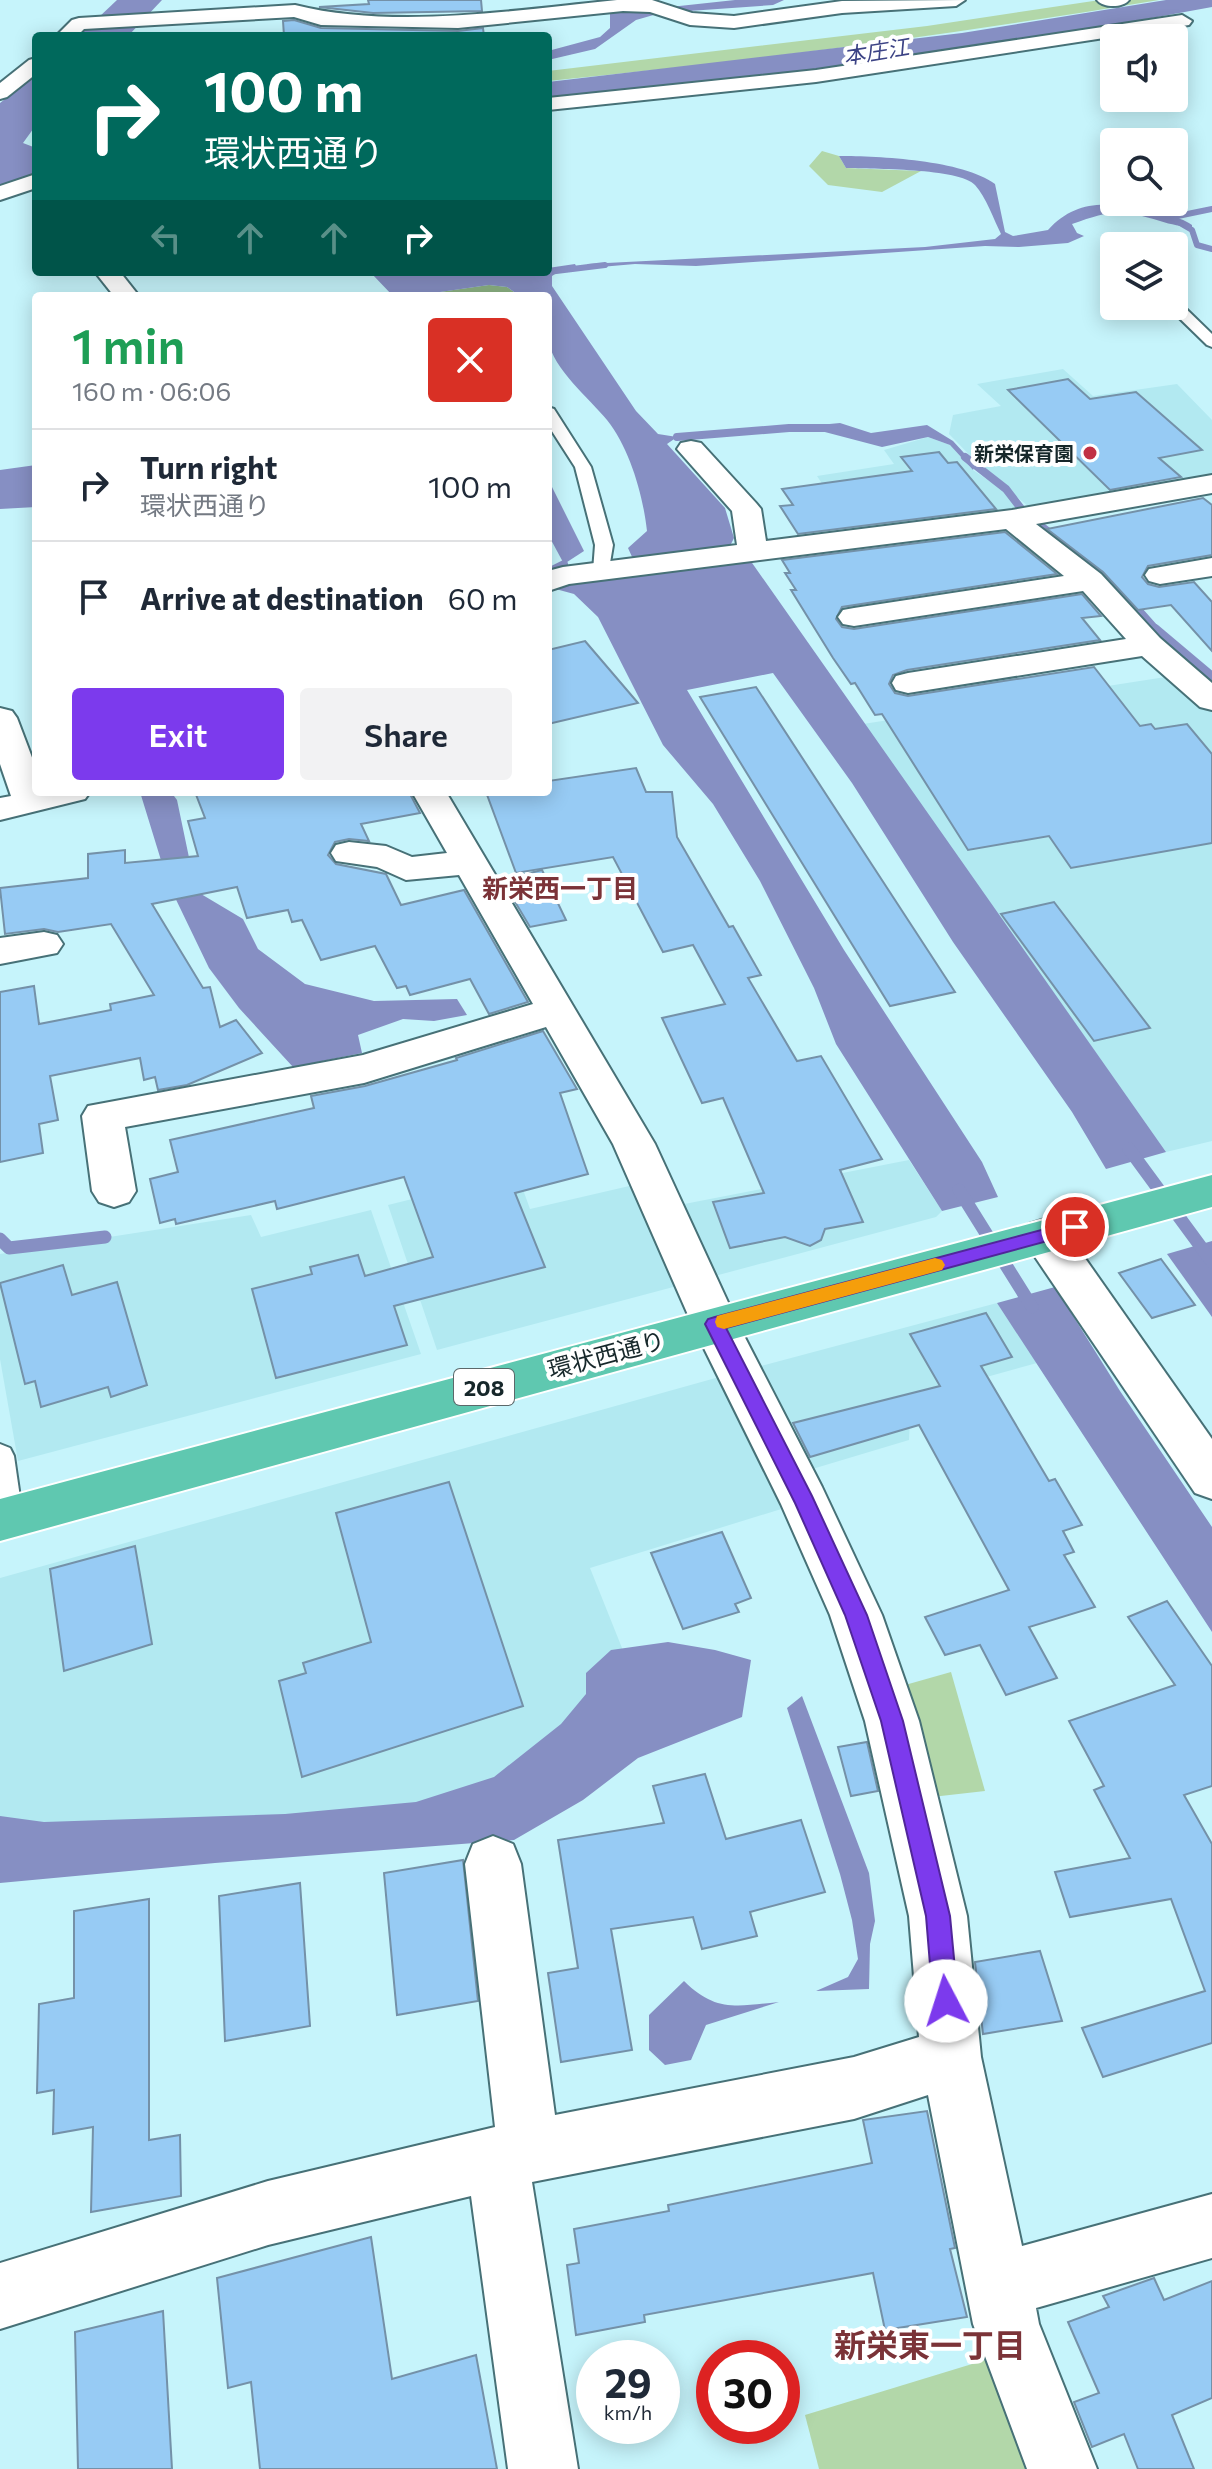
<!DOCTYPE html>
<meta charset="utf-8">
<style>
body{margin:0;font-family:Commissioner,"Noto Sans JP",sans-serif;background:#f2f2f3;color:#1f2937;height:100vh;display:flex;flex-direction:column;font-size:30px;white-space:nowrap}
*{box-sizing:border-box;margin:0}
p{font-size:26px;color:#747a83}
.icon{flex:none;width:44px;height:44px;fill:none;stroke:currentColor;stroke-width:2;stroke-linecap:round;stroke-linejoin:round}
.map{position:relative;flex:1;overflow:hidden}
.panel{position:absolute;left:32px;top:292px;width:520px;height:504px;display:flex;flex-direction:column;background:#fff;border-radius:8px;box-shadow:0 4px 20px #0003}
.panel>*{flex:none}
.hud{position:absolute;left:32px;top:32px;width:520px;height:244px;border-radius:8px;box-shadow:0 4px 20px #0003;background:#00695c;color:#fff;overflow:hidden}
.controls{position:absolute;left:1100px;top:24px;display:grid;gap:16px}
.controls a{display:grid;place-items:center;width:88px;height:88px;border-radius:8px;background:#fff;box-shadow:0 4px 20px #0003;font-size:40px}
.speed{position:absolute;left:576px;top:2340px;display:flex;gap:16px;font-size:40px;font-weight:700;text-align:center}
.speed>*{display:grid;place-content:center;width:104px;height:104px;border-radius:50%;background:#fff;box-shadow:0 4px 20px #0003;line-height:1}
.speed small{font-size:20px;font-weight:400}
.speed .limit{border:12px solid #d22;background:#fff;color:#111}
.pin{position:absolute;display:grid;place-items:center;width:68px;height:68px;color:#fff;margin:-34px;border:4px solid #fff;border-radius:50%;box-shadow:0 2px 8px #0007}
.me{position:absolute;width:88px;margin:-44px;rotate:355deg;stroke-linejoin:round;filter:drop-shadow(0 0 6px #0008)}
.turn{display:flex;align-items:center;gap:28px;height:168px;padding:0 40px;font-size:36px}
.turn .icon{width:104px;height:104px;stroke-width:2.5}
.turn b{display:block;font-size:56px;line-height:68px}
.lanes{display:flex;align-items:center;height:76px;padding:0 40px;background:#0003;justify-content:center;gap:40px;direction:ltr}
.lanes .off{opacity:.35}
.round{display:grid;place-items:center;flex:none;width:84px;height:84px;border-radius:8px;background:#f2f2f3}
.overview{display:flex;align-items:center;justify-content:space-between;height:136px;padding:0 40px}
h1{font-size:48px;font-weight:600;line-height:60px;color:#1e9e55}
.cta{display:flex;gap:16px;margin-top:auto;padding:16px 40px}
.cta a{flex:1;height:92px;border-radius:8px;background:#7c3aed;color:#fff;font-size:32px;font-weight:600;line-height:92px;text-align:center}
.cta a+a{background:#f2f2f3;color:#1f2937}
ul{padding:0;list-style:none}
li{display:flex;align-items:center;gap:24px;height:112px;padding:0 40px;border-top:2px solid #e0e1e3}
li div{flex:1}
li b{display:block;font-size:30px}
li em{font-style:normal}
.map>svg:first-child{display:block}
.built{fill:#b2e9f1}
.green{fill:#b2d7a9}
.forest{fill:#8cb283}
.water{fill:#868fc3}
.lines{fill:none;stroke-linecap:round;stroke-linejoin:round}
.stream-far3{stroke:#868fc3;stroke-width:6}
.stream-far2{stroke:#868fc3;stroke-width:8}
.stream-far1{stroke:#868fc3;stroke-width:10}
.stream{stroke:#868fc3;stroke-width:13}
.building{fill:#97cbf4;stroke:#7491a8;stroke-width:2}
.service-casing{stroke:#477177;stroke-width:4}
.minor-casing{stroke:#477177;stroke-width:4}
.trunk-casing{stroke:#fff;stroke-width:4}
.service{fill:#fff;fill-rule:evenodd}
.minor{fill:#fff;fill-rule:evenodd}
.trunk{fill:#5fc8b0;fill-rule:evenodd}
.route{fill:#7c3aed;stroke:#51269a;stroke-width:2}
.slow{fill:#f59e0b}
.poi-dot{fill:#c13044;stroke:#fff;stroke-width:3}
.labels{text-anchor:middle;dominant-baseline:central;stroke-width:8;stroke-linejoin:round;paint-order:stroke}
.far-poi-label{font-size:20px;font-weight:bold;fill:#16272a;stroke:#fff;text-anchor:end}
.far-water-label{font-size:22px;font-style:italic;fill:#3c4385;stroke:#fff}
.shield{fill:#fff;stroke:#5c686a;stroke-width:2}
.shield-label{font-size:22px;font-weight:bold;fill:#16272a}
.street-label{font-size:24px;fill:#16272a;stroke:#fff}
.neighbourhood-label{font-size:26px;font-weight:bold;fill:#7b3338;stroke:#fff}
.near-neighbourhood-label{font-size:32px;font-weight:bold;fill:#7b3338;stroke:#fff}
</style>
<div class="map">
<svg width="1212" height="2469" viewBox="0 0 1212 2469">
<rect width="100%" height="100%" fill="#c6f4fb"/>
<g class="built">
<polygon points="1063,369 1093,396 1177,384 1212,420 1212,478 1033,510 987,473 949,434 953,415 1001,406 977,384"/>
<polygon points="928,437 950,445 973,470 1004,491 1020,512 856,535 817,476 894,464 884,450"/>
<polygon points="1172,676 1212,712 1212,1141 1166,1152 863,724"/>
<polygon points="909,1160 942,1211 936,1217 437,1350 388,1205 517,1173 530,1209 638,1184 674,1206"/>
<polygon points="371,1210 421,1354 18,1461 0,1359 0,1254 251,1215 261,1237"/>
<polygon points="997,1303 1037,1363 911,1398 909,1440 799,1473 750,1369"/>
<polygon points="730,1374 791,1506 590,1568 638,1688 475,1805 0,1846 0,1578"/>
</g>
<g class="green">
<path d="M1100,0h59c-202,34 -407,61 -611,81v-10l379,-45z"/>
<polygon points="822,151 839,156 846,168 921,171 882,192 828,185 809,166"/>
<polygon points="951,1672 985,1791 923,1798 898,1687"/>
<polygon points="995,2357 1040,2469 819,2469 805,2415"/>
</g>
<polygon class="forest" points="489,285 507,287 520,296 434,296 432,293"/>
<g class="water">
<polygon points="117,0 162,0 128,36 79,36"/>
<polygon points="735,0 784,0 773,5 689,11 670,7"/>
<polygon points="1166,0 1212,0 1212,7 1108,26 805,71 548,98 548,82 962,33"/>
<polygon points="615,9 664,12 636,20 595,49 548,60 548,51 600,37 610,28 610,11"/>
<polygon points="36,75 36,125 23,143 36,148 36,175 0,186 0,103"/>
<path d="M839,156c40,0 124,4 156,28l10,48 8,4 35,-6c27,-30 59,-29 97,-19 18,5 31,3 47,14v5c-10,-5 -21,-5 -32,-9 -39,-12 -49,-11 -88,3l5,9 7,3 -16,7 -49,4 -34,-1 -289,20 -61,-2 -46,4 -2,-4 338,-17 70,-8 6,-5c-7,-14 -15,-37 -26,-49 -15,-17 -104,-16 -129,-17z"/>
<path d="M575,264l3,6 -20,2 -6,4v10l84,125 22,23 19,3 -10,7 58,64 9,30 -4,8 -97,13 -5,-11 19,-17c-4,-36 -17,-82 -40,-111 -18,-22 -54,-51 -59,-80 -2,-14 0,-30 0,-44h-28l-13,-9 -18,-2 -56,8 1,3h-41l-21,-22 176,-2v-4z"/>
<polygon points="840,423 871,433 927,425 953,441 975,465 973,470 950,445 928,437 882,447 821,431 819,425"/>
<polygon points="36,465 36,507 0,509 0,470"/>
<polygon points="548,479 584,551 564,564 550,538"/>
<polygon points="750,560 1166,1152 1106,1169 1072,1112 953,942 852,783 773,673 687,690 844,950 982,1162 998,1197 942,1211 836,1044 814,988 760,881 713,804 663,745 598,617 574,594 552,588 577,581"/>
<polygon points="140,792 171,792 177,800 196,891 243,919 258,949 305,984 374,1001 457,999 467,1015 434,1021 403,1019 358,1035 362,1053 293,1067 239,1008 209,968 168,883"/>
<polygon points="1212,1241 1212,1317 1167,1254"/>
<polygon points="1055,1287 1120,1391 1212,1527 1212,1632 997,1303"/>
<polygon points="668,1642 715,1650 751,1660 742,1717 638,1758 583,1800 514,1840 215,1863 0,1883 0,1816 44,1822 285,1814 416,1802 494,1777 561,1724 586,1694 586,1673 611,1650"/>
<polygon points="802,1696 869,1873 875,1921 870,1944 869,1989 816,1991 848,1977 858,1959 852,1920 840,1874 787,1708"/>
<path d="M684,1981c32,32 54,25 95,21l-73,23 -15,35 -26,5 -16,-15v-35z"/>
</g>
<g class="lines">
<g class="stream-far3">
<polyline points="1168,218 1212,209"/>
<polyline points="1180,223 1192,230 1197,245 1212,249"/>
<polyline points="548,272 605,265"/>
</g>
<g class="stream-far2">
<polyline points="677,437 789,428 834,428"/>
<polyline points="965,457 1006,489 1026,515 1109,577 1157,631"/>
<polyline points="548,572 564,564"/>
</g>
<polyline class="stream-far1" points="1155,629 1212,677"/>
<g class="stream">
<polyline points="1129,1149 1212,1262"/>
<polyline points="959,1190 1032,1307"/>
<polyline points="0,1239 9,1248 105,1237"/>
</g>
</g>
<g class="building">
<polygon points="368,0 481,0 482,11 373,13 319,7 369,4"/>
<polygon points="294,20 321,28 458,31 483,28 484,36 284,36 283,21"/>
<polygon points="1068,379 1090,399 1136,392 1202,450 1159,458 1181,477 1110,490 1008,390"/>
<polygon points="939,452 948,463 957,462 996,509 798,534 780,506 793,505 782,489 912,471 901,457"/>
<polygon points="1203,498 1212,505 1212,555 1148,566 1142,577 1148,584 1159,587 1194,582 1212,602 1212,651 1171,605 1138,610 1103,572 1047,529"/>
<polygon points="1005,532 1057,574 842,607 836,619 842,627 854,629 1082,594 1101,616 1082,618 1100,640 907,670 893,675 889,684 895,693 908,696 1094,667 1140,726 1151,724 1155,729 1187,724 1212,754 1212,843 1071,868 1049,836 968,850 882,714 875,715 855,683 851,684 833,658 791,590 796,590 785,573 790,573 782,560"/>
<polygon points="585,641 638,703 548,724 548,650"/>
<polygon points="756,687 955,992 890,1006 700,697"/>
<polygon points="636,768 646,792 672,792 677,837 729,927 733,926 761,975 748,978 797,1061 821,1056 882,1159 840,1170 863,1222 825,1229 821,1240 810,1246 785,1237 730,1248 713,1202 764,1193 723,1098 702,1103 662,1018 725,1004 693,945 663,952 613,857 516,873 486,792 548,792 548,781"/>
<polygon points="195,792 409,792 420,813 361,824 369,841 349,839 335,842 328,855 336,864 386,874 401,905 464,890 528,1002 489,1014 470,979 410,995 406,986 397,988 375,946 321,960 302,920 292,922 288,910 247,918 237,887 152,904 203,988 210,987 220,1027 236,1020 262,1053 187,1085 158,1090 155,1077 144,1080 140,1058 50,1076 58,1120 39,1124 43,1153 0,1162 0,992 34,986 39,1024 111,1010 110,1004 154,995 111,924 58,932 44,929 5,934 0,888 88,878 88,854 125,850 125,863 198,856 188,821 205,818"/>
<polygon points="542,870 566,920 530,927 502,880"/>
<polygon points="1054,902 1150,1028 1094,1041 1001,914"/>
<polygon points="543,1031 577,1089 560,1093 588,1174 515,1193 545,1267 394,1306 407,1345 276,1378 252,1289 312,1274 310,1267 358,1255 365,1276 433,1257 404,1177 277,1209 275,1201 176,1224 175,1219 160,1223 150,1179 178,1172 170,1140 314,1108 311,1096 365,1086 457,1060 456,1058"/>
<polygon points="1161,1259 1195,1305 1152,1318 1119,1273"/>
<polygon points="63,1265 72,1295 117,1282 147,1385 111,1397 108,1387 41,1407 35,1381 25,1384 0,1283"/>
<polygon points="986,1313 1012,1357 981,1366 1049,1481 1055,1479 1082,1525 1063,1531 1074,1552 1064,1555 1095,1607 1029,1627 1057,1678 1006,1695 980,1645 945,1655 925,1617 1009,1590 919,1425 810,1457 793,1423 940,1386 910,1334"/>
<polygon points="449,1482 523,1706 302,1777 279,1681 306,1673 303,1663 371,1642 336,1513"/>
<polygon points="722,1532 751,1598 735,1604 739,1612 683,1629 651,1553"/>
<polygon points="135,1546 152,1644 64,1671 50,1569"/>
<polygon points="1167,1601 1212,1666 1212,1786 1184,1795 1212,1844 1212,2043 1103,2077 1082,2028 1205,1991 1171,1899 1070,1917 1055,1872 1130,1858 1094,1790 1104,1786 1069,1721 1175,1685 1128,1617"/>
<polygon points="867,1742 878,1791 851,1796 838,1747"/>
<polygon points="705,1774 726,1839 801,1820 825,1892 750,1912 757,1936 702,1949 693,1917 611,1929 632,2050 561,2062 548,1973 578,1968 558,1840 664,1823 653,1786"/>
<polygon points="463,1860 478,2001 397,2015 384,1873"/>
<polygon points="300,1883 310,2026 225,2041 219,1896"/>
<polygon points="149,1899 149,2140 180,2135 181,2196 91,2212 93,2127 53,2134 54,2090 37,2093 39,2004 74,1998 74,1911"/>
<polygon points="1040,1951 1062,2021 983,2034 975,1962"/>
<polygon points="927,2111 955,2248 950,2249 967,2317 885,2330 873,2273 644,2315 645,2322 576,2335 567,2265 579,2263 574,2229 669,2211 668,2205 872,2163 863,2120"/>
<polygon points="371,2237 392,2379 476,2355 497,2469 260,2469 251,2382 228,2388 217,2278"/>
<polygon points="1154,2278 1164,2300 1212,2281 1212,2398 1172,2415 1194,2469 1138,2469 1124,2434 1092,2447 1074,2402 1099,2393 1068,2322 1109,2307 1103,2296"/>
<polygon points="163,2311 172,2469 78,2469 75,2332"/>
</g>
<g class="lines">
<defs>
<g id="service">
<polygon points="1174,301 1179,302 1212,334 1212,347 1207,345 1169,308 1167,306 1174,306"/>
<polygon points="548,407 554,409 591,467 613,545 608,575 596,575 593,571 595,545 575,467 548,425"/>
<polygon points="0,1444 10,1448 14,1456 23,1518 18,1527 8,1531 0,1528"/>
</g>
<g id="minor">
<path d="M617,0h35l40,13 42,3 108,-15 123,-1 -9,6 -114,7 -108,15 -44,-3 -40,-13 -27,-1 -165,17 -137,-3 -27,-8 -210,12 -7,7h-21l16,-16 7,-2 216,-13c100,25 220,5 322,-5z"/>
<path d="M1097,0h32c-6,8 -26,8 -32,0z"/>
<polygon points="1182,15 1192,21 1189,25 816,82 548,110 548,98 816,70"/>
<polygon points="36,58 36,74 7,97 0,99 0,83 29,60"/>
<polygon points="36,174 36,188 0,200 0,186"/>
<polygon points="95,272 120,272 139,296 114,296"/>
<polygon points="691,441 701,443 756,503 761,509 766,541 1012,510 1212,475 1212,493 1036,524 1101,574 1160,638 1212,683 1212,710 1200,707 1142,656 908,693 896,690 892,683 896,676 908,673 1126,639 1083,591 854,626 843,624 838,617 843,610 854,608 1064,576 1006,529 569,584 548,591 548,571 563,567 737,545 732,511 677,449 681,443"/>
<polygon points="1212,558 1212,576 1160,584 1149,581 1145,575 1149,569"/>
<polygon points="0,708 12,711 17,718 36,768 36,792 90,792 85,799 0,820 0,798 11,796 0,764"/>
<polygon points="412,792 446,792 655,1144 738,1324 822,1487 882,1615 919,1721 967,1916 981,2057 1022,2246 1212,2194 1212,2258 1036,2308 1039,2324 1097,2469 1027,2469 973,2324 928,2095 854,2119 532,2182 578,2469 508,2469 471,2196 268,2245 0,2329 0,2263 268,2181 495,2127 465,1864 473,1844 493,1836 513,1844 521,1864 555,2115 854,2057 919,2037 909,1916 865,1721 830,1615 781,1504 692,1324 613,1144 546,1027 364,1083 125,1127 136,1191 129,1202 114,1207 99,1202 92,1191 82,1116 88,1106 363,1055 533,1004 459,875 406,880 377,867 336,861 331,853 336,845 349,842 386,846 412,857 447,853"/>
<polygon points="44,932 57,935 63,944 57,953 0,964 0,938"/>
<polygon points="1045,1219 1061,1224 1212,1439 1212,1499 1195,1493 1029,1248 1023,1236 1029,1224"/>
</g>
<polygon id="trunk" points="1212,1175 1212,1207 0,1541 0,1499"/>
</defs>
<use href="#service" class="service-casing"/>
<use href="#minor" class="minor-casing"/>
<use href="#trunk" class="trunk-casing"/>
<use href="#service" class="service"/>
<use href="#minor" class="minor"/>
<use href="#trunk" class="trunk"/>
</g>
<polygon class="route" points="1075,1221 1081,1223 1084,1227 1081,1232 726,1328 812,1496 867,1615 903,1721 950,1916 958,2001 955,2010 946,2013 937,2010 933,2001 926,1916 881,1721 845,1615 795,1503 705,1324 708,1319 715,1317"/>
<polygon class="slow" points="935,1258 942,1260 945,1265 942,1270 724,1329 717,1327 715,1322 717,1316 724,1314"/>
<circle class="poi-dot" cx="1090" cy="453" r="8"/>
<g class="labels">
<g class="far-poi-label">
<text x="1074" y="453">新栄保育園</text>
</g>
<g class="far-water-label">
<text transform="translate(876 51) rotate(-9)">本庄江</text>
</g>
<rect class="shield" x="454" y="1369" width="60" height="36" rx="6"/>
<g class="shield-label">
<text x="484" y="1387">208</text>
</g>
<g class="street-label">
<text transform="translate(606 1354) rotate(-15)">環状西通り</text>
</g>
<g class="neighbourhood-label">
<text x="560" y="887">新栄西一丁目</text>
</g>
<g class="near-neighbourhood-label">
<text x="930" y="2344">新栄東一丁目</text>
</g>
</g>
</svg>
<div class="controls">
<a><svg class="icon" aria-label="sound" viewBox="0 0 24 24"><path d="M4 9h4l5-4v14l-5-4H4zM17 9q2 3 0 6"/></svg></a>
<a><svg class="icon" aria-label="search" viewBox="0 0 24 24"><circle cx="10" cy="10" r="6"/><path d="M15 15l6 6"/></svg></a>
<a><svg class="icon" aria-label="layers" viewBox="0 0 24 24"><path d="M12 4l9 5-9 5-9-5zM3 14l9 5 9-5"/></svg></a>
</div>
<div class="speed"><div>29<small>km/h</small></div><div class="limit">30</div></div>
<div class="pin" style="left:1075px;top:1227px;background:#d93025"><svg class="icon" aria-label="arrive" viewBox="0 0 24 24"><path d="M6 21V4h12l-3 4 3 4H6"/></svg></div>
<svg class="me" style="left:946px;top:2001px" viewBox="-20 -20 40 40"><circle r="19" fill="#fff"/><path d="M0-13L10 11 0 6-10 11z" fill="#7c3aed"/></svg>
<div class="hud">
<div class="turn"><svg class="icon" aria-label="right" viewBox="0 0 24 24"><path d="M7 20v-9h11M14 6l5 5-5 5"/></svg><div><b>100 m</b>環状西通り</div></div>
<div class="lanes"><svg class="icon off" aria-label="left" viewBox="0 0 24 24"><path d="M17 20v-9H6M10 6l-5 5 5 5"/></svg><svg class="icon off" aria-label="ahead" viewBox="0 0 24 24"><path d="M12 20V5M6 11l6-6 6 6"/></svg><svg class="icon off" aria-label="ahead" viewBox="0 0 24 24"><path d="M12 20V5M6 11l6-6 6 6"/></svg><svg class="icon" aria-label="right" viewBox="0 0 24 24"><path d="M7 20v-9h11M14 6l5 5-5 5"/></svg></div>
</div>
<section class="panel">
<div class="overview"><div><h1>1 min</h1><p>160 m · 06:06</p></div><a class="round" style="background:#d93025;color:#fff"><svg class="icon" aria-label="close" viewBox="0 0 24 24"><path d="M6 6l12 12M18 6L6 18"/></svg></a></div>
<ul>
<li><svg class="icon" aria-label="right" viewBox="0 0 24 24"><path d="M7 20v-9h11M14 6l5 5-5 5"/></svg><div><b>Turn right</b><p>環状西通り</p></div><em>100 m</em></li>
<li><svg class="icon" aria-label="arrive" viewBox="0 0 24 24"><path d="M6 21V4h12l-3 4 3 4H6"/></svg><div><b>Arrive at destination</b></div><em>60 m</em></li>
</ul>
<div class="cta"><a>Exit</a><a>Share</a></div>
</section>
</div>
